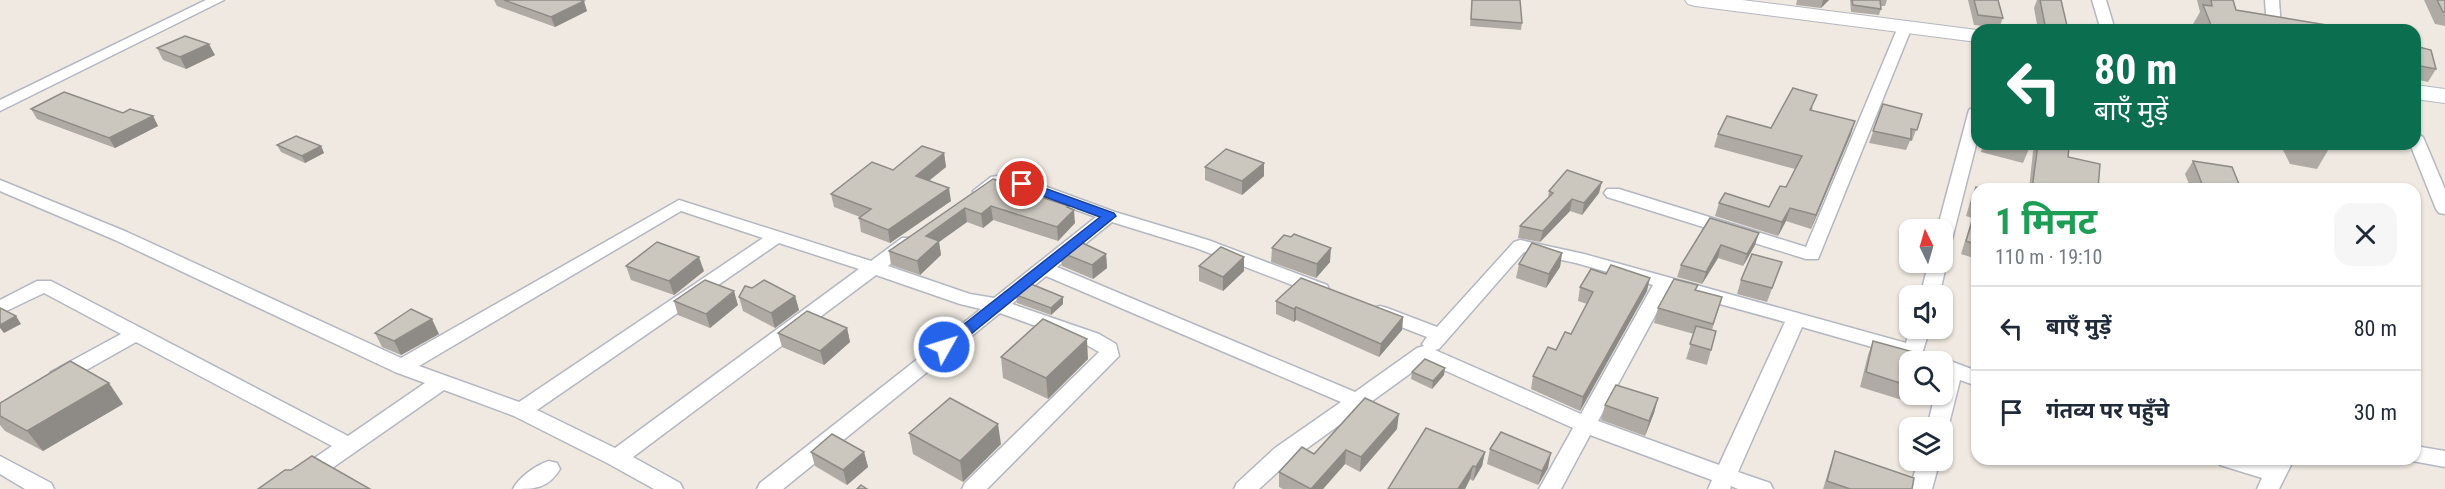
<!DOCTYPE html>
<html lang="hi">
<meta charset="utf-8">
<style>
body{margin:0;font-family:"Roboto Condensed","Noto Sans Devanagari",sans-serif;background:#f6f6f7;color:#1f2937;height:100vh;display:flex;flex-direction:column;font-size:22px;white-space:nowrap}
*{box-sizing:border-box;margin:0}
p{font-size:20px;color:#747a83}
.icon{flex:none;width:33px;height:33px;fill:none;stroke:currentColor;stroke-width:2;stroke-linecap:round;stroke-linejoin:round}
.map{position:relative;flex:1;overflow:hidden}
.sheet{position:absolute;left:1971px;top:183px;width:450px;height:282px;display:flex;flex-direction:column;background:#fff;border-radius:18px;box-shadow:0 2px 4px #0004}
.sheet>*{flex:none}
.banner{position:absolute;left:1971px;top:24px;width:450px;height:126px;border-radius:18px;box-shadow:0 2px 4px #0004;background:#0b6e4f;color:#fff;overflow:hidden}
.needle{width:39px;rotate:355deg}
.controls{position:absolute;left:1899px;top:219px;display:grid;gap:12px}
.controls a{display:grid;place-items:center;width:54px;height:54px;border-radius:12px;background:#fff;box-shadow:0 2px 4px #0004;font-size:30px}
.pin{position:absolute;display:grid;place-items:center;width:51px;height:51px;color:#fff;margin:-26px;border:3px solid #fff;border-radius:50%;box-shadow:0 2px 6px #0007}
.me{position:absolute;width:66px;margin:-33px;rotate:51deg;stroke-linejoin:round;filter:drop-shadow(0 0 4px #0008)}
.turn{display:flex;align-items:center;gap:21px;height:126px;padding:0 24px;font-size:27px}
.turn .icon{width:78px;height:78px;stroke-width:2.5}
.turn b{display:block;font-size:42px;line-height:51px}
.round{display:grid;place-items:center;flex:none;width:63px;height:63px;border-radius:18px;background:#f6f6f7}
.head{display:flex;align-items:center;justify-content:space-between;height:102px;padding:0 24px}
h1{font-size:36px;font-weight:700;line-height:45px;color:#1e9e55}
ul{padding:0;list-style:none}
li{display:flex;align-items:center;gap:18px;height:84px;padding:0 24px;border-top:2px solid #e0e1e3}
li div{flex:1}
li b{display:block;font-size:22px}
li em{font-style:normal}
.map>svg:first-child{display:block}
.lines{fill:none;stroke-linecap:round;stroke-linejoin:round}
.street-casing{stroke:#b4b7c1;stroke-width:3}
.secondary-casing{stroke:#b4b7c1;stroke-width:2}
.street{fill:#fff;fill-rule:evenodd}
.secondary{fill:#fff;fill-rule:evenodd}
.wall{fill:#afaba4}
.shaded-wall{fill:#8e8b86}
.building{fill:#cbc7bf;stroke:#8e8b86;stroke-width:1.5}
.route{fill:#2563eb;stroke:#184099;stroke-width:1.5}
</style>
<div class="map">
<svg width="2445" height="489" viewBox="0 0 2445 489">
<rect width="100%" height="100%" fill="#efe9e1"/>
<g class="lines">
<defs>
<g id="street">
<polygon points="206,0 224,0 0,111 0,100"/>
<polygon points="2092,0 2106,0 2115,30 2101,30"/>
<polygon points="2265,0 2279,0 2281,30 2267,30"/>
<polygon points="1905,23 1912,27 1818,259 1806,259 1607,197 1604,193 1607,189 1619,189 1806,247 1898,27"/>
<polygon points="1977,105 1977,141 1951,243 1948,247 1942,248 1942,230 1937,230 1969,110"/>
<polygon points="2415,132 2423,137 2445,189 2445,214 2439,213 2436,209 2410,144 2415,144"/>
<path d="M997,176l31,4 87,32 93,28 119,45 2,4 -2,4h-14l-117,-45 -84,-26 -55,45 298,125 62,-44 7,-2 -2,-2 5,-7 -54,-21 -3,-4 3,-4 7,-2 7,2 50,19 77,-85 6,-2 64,14 322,89 4,-15h20l-9,29 -7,2 -112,-32 -64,145 32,11 3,6h-35l-7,-3 -1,3h-22l4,-9 -122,-45 -29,54h-22l34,-61 -147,-66 -135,98 -32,29h-25l3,-6 38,-35 66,-46 -295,-126 -34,28 87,30 17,10 3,12 -132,133h-25l3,-6 134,-131 -14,-8 -85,-31 -217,176h-26l3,-6 221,-174 -21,-5 -84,-29 -243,182 47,26 3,6h-29l-45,-25 -95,-48 -70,-26 -142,99h-27l3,-6 54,-37 -196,-104 -71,40 -7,2 -7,-2 -3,-5 3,-5 70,-38 -77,-41 -44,21v-14l37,-19h14l297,155 77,-53 -30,-11 -280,-132 -115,-49v-11l127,52 274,126 278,-158 192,61 31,-23h12l3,4 -3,4 -26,20 82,28 24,4 102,-81 -77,-28 -19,-3 -12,9h-12l-3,-4 18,-14zM681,211l82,27 -244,164 -100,-36zM779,243l80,26 -244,179 -78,-38zM1524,252l52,11 77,22 -72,129 -146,-64 4,-1zM1669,290l116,32 -66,143 -121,-44z"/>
<polygon points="1942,257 1947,262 1939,296 1920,296 1929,262 1942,262"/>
<polygon points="1942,358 1977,371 1977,386 1960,380 1948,428 1942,434 1942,428 1927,428 1935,394 1942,394 1942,362 1934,362"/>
<polygon points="2415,446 2445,451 2445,467 2407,460 2415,459"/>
<polygon points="0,456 51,483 54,489 25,489 0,474"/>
<polygon points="2217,459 2254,459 2270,464 2272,459 2294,459 2279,489 2257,489 2262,478 2220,465"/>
<polygon points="1918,460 1940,460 1932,489 1910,489"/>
<path d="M549,461l8,2 3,6c-12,20 -26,20 -47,20 6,-12 23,-24 36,-28z"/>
</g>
<g id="secondary">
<polygon points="1685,0 1742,0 1977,30 1977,42 1695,6 1688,4"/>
<polygon points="2415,85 2445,89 2445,103 2415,99"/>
</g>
</defs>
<use href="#street" class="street-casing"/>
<use href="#secondary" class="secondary-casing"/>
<use href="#street" class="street"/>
<use href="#secondary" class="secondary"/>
</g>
<g class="wall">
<polygon points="494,0 581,0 587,11 555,27 497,6"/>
<polygon points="1472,0 1522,23 1521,30 1470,26"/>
<polygon points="1797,0 1829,0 1821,8 1796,5"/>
<polygon points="1850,0 1887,0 1885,6 1881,6 1881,9 1879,15 1851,12"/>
<polygon points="1968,0 1998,0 2003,18 1999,28 1974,25"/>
<polygon points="2037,0 2061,0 2068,30 2038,30 2034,8"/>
<polygon points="2197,0 2233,0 2236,10 2357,30 2195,30 2193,24 2200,12"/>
<polygon points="2424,0 2445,0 2445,26 2435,24"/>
<polygon points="2415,46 2436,69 2428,82 2415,79"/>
<polygon points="157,48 215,55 186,69 163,60"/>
<polygon points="1883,104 1922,114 1912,141 1910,141 1906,150 1869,143"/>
<polygon points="1813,107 1812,110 1851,134 1811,229 1786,221 1778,236 1715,216 1719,203 1769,207 1786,187 1795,169 1714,147 1718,134 1771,128"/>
<polygon points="31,109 123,113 153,116 158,126 115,148 37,119"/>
<polygon points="1983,144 2031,144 2023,163 1981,152"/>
<polygon points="2037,144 2058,144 2068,157 2098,189 2029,189 2033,151"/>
<polygon points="2160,144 2181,144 2180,147"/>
<polygon points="2280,144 2328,144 2330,147 2317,169 2290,164"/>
<polygon points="277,145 321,146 324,153 305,163 281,152"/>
<polygon points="944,153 946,167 929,180 951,201 890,243 861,232 859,218 860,217 834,207 831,194 893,170"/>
<polygon points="2193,161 2241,189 2191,189 2185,174"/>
<polygon points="1264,163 1264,176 1242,195 1205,180 1205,167"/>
<polygon points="993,179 1015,186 1015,189 1069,206 1075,223 1058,241 993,220 983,228 967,222 939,242 941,255 920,275 891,265 889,251"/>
<polygon points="1976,187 1977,189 1977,259 1961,254 1972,218 1966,216 1971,199"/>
<polygon points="1549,191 1599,193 1582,215 1570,211 1540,242 1518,238 1520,226 1548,198"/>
<polygon points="1710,218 1755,245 1743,266 1718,258 1702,284 1677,277 1681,265"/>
<polygon points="1272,248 1330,262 1316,278 1271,262"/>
<polygon points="1060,252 1106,254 1107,268 1093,279 1062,266"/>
<polygon points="1562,253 1560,267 1546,288 1516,278 1519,264"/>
<polygon points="1244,257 1244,271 1223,291 1199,281 1199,266"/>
<polygon points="1782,262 1767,302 1737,294 1741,280"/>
<polygon points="626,266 704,271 674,295 631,280"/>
<polygon points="1580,287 1647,291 1580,411 1531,389 1533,376 1571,334 1587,304 1578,301"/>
<polygon points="752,288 795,296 799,310 775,328 743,311 739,297"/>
<polygon points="1697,290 1722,297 1712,330 1716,331 1707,365 1686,359 1694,334 1654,323 1658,308"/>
<polygon points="1016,295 1063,297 1063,304 1051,315 1017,303"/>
<polygon points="674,301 738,305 710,328 678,315"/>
<polygon points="1276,301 1403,317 1402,330 1379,357 1296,320 1294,322 1276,314"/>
<polygon points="847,328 850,342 824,365 782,347 778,333"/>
<polygon points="375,333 439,334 401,355 382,347"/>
<polygon points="1873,341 1946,361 1944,377 1942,381 1942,362 1910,362 1910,394 1935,394 1930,405 1904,397 1902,400 1860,387 1868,355"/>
<polygon points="1001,357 1088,359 1048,399 1003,378"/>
<polygon points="1412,372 1444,375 1432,389 1411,379"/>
<polygon points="1658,398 1654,413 1645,436 1601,420 1605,405"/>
<polygon points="0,403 123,404 43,451 5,431 0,425"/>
<polygon points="1397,429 1360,472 1345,464 1323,489 1283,489 1279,487 1279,472"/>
<polygon points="909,433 1001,444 963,482 913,454"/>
<polygon points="1490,449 1548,468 1538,485 1487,464"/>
<polygon points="1835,451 1912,489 1823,489 1830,466"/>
<polygon points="811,452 864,452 868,467 847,485 815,466"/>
<polygon points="1485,452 1482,466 1473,481 1470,479 1465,489 1388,489"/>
</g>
<g class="shaded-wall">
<polygon points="1823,0 1829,0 1821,8"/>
<polygon points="584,1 587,11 555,27 551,17"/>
<polygon points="209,44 215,55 186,69 180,57"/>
<polygon points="153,116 158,126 115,148 109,138"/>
<polygon points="1855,121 1851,134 1811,229 1816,215"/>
<polygon points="321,146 324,153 305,163 302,156"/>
<polygon points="944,153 946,167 919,189 916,176"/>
<polygon points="1264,163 1264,176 1242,195 1242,181"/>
<polygon points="1602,182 1599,193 1582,215 1584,203"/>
<polygon points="949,188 951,201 890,243 888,230"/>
<polygon points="1572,199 1570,211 1540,242 1543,231"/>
<polygon points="991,206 993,220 983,228 981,214"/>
<polygon points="1069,206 1069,214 1074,210 1075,223 1058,241 1057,227 1067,207"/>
<polygon points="965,208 967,222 939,242 941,255 920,275 917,261 926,236"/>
<polygon points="1790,208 1786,221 1778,236 1782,222"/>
<polygon points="1759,233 1755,245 1743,266 1747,254"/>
<polygon points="1721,245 1718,258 1702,284 1706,272"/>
<polygon points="1331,248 1330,262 1316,278 1317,264"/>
<polygon points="1562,253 1560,267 1546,288 1549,274"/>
<polygon points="1106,254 1107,268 1093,279 1092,265"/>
<polygon points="699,257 704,271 674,295 669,281"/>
<polygon points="1244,257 1244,271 1223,291 1223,277"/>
<polygon points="1650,278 1647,291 1580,411 1583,397"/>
<polygon points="734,291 738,305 710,328 706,314"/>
<polygon points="795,296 799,310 775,328 771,313"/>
<polygon points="1063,297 1063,304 1051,315 1051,308"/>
<polygon points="1296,307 1296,320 1294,322 1294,309"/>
<polygon points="16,316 21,324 4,333 0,328 0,325"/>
<polygon points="1403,317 1402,330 1379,357 1381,344"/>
<polygon points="432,319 439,334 401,355 394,341"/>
<polygon points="847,328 850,342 824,365 820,351"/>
<polygon points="1087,339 1088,359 1048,399 1046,378"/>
<polygon points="1445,368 1444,375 1432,389 1433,381"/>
<polygon points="109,383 123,404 43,451 27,431"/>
<polygon points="1658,398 1654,413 1645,436 1649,421"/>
<polygon points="1399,414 1397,429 1360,472 1361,457"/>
<polygon points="998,424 1001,444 963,482 960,461"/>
<polygon points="1346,450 1345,464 1323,489 1311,489"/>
<polygon points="864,452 868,467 847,485 843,470"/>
<polygon points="1485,452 1482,466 1473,481 1476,467"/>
<polygon points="1551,453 1548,468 1538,485 1542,471"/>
<polygon points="1473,466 1470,479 1465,489 1458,489"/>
</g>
<g class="building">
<polygon points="504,0 581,0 584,1 551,17"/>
<polygon points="1472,0 1520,0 1522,23 1471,19"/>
<polygon points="1852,0 1880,0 1881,9 1853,5"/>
<polygon points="1974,0 1998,0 2003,18 1978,15"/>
<polygon points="2040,0 2061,0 2068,30 2046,30"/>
<polygon points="2211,0 2233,0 2236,10 2357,30 2213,30 2203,5 2212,6"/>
<polygon points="2437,0 2445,0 2445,12 2443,12"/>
<polygon points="185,36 209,44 180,57 157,48"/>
<polygon points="2415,46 2431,50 2436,69 2415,65"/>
<polygon points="1793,88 1817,95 1810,110 1855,121 1816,215 1790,208 1782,222 1719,203 1725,193 1769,207 1780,186 1786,187 1802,156 1718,134 1727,116 1771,128"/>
<polygon points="64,92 123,113 130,109 153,116 109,138 31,109"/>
<polygon points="1883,104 1922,114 1917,130 1911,129 1911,139 1873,131"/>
<polygon points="296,136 321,146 302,156 277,145"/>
<polygon points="2009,144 2031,144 2029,149"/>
<polygon points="2038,144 2058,144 2069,147 2068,157 2100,164 2098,189 2032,189"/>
<polygon points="2309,144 2328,144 2330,147"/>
<polygon points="922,146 944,153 916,176 949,188 888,230 859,218 871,209 831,194 872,162 893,170"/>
<polygon points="1226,149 1264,163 1242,181 1205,167"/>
<polygon points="2193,161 2232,167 2241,189 2204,189"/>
<polygon points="1567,170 1602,182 1584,203 1572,199 1543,231 1520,226 1553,193 1549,191"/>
<polygon points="993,179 1015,186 1012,188 1069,206 1067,207 1074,210 1057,227 991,206 981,214 965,208 926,236 939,241 917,261 889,251"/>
<polygon points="1976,187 1982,189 1977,189 1977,205 1971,204"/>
<polygon points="1977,206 1977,245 1966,241"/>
<polygon points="1710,218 1759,233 1747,254 1721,245 1706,272 1681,265"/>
<polygon points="1294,234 1331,248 1317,264 1272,248 1284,235 1291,237"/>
<polygon points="1076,240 1106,254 1092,265 1060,252"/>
<polygon points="657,242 699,257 669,281 626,266"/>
<polygon points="1532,243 1562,253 1549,274 1519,264"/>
<polygon points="1221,247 1244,257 1223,277 1199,266"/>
<polygon points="1752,254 1782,262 1772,288 1741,280"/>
<polygon points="1611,265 1650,278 1583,397 1533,376 1548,347 1556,350 1565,332 1571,334 1593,292 1580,287 1591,269 1606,274"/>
<polygon points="1301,278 1403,317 1381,344 1296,307 1294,309 1276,301"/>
<polygon points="1674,279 1698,285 1695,290 1722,297 1713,324 1658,308"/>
<polygon points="705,280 734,291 706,314 674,301"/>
<polygon points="764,280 795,296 771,313 739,297 745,286 752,288"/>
<polygon points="1031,284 1063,297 1051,308 1016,295"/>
<polygon points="0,308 16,316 0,325"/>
<polygon points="411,309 432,319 394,341 375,333"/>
<polygon points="807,311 847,328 820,351 778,333"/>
<polygon points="1043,319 1087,339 1046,378 1001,357"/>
<polygon points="1696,326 1716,331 1711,350 1690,344"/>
<polygon points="1873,341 1946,361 1944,377 1942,378 1942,362 1910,362 1910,383 1909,386 1866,372"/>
<polygon points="1425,359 1445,368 1433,381 1412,372"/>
<polygon points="70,361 109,383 27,431 0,416 0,403"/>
<polygon points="1616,385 1658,398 1649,421 1605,405"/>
<polygon points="950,398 998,424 960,461 909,433"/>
<polygon points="1365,398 1399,414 1361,457 1346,450 1311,489 1279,472 1302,447 1314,454"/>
<polygon points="1426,428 1485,452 1476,467 1473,466 1458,489 1388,489"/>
<polygon points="1501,432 1551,453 1542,471 1490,449"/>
<polygon points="832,434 864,452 843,470 811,452"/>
<polygon points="1835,451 1914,478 1912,489 1850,489 1827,481"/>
<polygon points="312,456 370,489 258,489 285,470 291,470"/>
<polygon points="861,485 867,489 857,489"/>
</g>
<polygon class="route" points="1022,180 1114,213 1116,216 950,351 939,351 937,347 939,344 1100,217 1018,187 1016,184"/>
</svg>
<div class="controls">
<a><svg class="needle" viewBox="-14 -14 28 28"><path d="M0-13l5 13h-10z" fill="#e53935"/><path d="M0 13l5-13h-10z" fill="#747a83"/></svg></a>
<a><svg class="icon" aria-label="sound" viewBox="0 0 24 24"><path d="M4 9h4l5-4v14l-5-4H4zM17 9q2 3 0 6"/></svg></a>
<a><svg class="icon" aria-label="search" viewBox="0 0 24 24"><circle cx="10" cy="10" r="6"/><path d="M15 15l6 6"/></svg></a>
<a><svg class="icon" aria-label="layers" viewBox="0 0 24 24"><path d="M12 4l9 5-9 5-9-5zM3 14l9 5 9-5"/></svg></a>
</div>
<div class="pin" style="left:1022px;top:184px;background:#d93025"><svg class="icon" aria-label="arrive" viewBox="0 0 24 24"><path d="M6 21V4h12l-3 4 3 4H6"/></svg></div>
<svg class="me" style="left:944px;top:347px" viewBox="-20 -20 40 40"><circle r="17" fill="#2563eb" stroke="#fff" stroke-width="3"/><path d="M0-11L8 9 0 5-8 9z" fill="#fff"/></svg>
<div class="banner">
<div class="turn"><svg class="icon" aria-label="left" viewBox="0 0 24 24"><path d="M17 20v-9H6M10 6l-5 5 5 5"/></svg><div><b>80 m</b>बाएँ मुड़ें</div></div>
</div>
<section class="sheet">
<div class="head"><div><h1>1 मिनट</h1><p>110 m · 19:10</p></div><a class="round"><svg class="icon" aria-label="close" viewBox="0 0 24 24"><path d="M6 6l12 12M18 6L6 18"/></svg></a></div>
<ul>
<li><svg class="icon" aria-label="left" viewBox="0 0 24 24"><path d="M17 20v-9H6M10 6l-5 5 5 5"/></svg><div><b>बाएँ मुड़ें</b></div><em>80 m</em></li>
<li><svg class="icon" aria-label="arrive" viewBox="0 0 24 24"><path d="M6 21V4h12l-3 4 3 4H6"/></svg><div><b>गंतव्य पर पहुँचे</b></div><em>30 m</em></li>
</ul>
</section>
</div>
